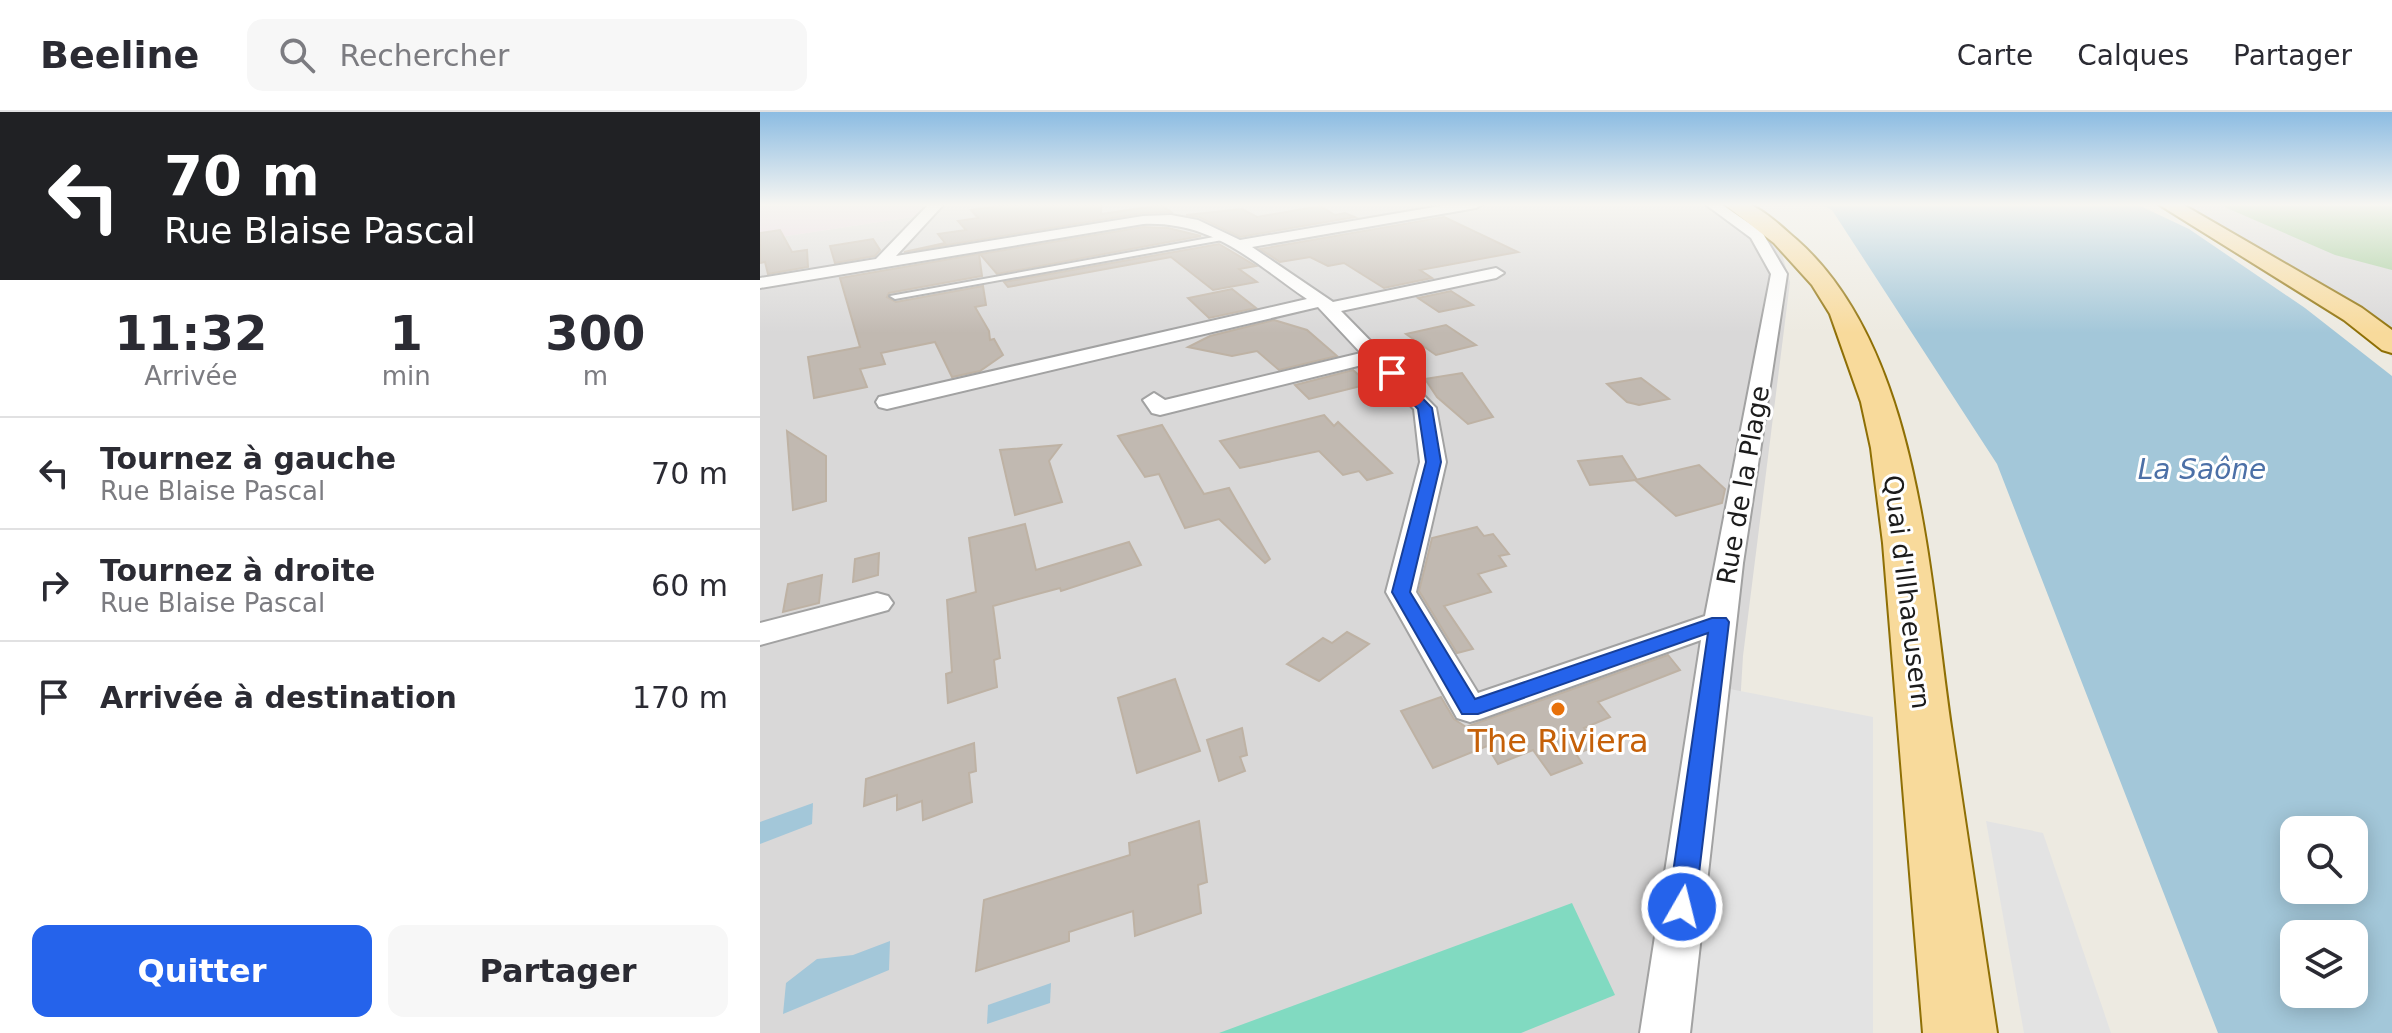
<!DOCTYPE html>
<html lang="fr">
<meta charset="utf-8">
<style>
body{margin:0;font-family:"DejaVu Sans",sans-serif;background:#f7f7f7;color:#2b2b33;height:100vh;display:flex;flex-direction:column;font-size:30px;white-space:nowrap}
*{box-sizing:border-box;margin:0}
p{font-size:26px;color:#7c7c81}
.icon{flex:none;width:44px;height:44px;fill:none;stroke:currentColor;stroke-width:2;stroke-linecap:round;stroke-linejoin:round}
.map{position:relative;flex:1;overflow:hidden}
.side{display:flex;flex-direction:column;background:#fff;width:760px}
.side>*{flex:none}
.top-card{background:#202124;color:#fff;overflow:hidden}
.tools{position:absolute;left:1520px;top:704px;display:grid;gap:16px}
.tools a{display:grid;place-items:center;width:88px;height:88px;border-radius:16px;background:#fff;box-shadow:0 4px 20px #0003;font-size:40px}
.pin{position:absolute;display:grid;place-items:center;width:68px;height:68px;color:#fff;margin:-34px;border-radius:16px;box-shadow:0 4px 12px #0006}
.me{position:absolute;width:88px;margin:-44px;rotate:8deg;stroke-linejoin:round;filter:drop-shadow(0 0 6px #0008)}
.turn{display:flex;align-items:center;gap:28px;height:168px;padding:0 32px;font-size:36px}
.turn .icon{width:104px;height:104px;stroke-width:2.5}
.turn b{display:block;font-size:56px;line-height:68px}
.eta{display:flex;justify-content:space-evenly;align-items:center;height:136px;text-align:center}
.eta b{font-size:48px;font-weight:700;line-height:56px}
.action{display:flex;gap:16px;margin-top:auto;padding:16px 32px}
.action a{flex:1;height:92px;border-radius:16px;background:#2563eb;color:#fff;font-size:32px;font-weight:700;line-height:92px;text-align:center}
.action a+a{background:#f7f7f7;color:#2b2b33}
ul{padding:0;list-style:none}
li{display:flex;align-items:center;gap:24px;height:112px;padding:0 32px;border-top:2px solid #e1e1e2}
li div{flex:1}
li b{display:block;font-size:30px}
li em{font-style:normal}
header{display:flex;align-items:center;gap:48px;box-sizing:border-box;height:112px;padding:0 40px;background:#fff;border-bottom:2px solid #e1e1e2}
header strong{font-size:38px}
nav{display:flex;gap:44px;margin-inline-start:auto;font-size:28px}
.search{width:560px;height:72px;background:#f7f7f7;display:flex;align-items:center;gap:20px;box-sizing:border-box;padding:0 28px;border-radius:16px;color:#7c7c81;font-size:30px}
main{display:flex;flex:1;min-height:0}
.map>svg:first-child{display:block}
.residential{fill:#d9d8d8}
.industrial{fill:#e6d3e0}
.forest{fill:#a1cb97}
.pitch{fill:#81dac1}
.parking{fill:#e3e3e3}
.water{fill:#a3c7d9;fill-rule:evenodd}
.building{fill:#c1b9b1;stroke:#beb2a4;stroke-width:2}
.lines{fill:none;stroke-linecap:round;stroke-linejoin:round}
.lane-casing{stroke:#a2a2a2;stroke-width:4}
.street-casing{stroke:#a2a2a2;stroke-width:4}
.primary-casing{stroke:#8e6f05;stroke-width:4}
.lane{fill:#fff;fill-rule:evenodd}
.street{fill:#fff;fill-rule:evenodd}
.primary{fill:#f8da9b;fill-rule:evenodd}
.route{fill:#2563eb;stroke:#184099;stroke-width:2}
.food-dot{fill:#e8710a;stroke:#fff;stroke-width:3}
.labels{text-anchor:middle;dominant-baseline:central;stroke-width:6;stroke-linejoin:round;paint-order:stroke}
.street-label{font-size:26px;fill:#1b1b1b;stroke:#fff}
.water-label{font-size:28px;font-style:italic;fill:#4c70a7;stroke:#fff}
.near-food-label{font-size:32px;fill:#c56008;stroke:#fff}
</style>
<header>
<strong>Beeline</strong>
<div class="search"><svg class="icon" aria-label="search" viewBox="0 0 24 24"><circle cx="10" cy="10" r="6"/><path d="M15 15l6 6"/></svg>Rechercher</div>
<nav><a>Carte</a><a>Calques</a><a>Partager</a></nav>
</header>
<main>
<section class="side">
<div class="top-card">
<div class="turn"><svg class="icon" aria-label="left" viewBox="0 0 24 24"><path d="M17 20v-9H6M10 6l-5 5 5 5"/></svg><div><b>70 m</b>Rue Blaise Pascal</div></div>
</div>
<div class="eta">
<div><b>11:32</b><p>Arrivée</p></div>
<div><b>1</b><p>min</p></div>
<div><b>300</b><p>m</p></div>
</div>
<ul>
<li><svg class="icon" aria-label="left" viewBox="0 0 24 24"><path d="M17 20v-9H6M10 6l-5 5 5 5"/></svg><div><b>Tournez à gauche</b><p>Rue Blaise Pascal</p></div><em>70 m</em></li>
<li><svg class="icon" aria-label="right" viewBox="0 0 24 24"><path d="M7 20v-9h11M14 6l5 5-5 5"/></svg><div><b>Tournez à droite</b><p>Rue Blaise Pascal</p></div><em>60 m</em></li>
<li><svg class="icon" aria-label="arrive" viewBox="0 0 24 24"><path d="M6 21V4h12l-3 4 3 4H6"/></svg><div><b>Arrivée à destination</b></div><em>170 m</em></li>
</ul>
<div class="action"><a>Quitter</a><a>Partager</a></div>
</section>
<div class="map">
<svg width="1632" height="921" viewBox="0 0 1632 921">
<rect width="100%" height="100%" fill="#edeae1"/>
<g class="residential">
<polygon points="181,92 966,92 1019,132 1030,170 983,544 960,921 0,921 0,128 172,102"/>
<polygon points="1401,92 1632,92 1632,245 1579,200"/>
</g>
<polygon class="industrial" points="0,92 181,92 172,102 0,128"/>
<polygon class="forest" points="1433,92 1632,92 1632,158 1575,143 1460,93"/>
<polygon class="pitch" points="812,791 855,883 761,921 459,921"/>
<g class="parking">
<polygon points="970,577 1113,605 1113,921 932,921"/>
<polygon points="1226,709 1283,721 1351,921 1264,921"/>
</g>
<g class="water">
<path d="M1060,92h316l53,25 116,79 87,68v657h-174l-221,-569 -165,-254zM1534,718h60v60h-60zM1534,822h60v60h-60z"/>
<polygon points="53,691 52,712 0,732 0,710"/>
<polygon points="130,829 129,858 23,902 26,871 57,847 93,843"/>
<polygon points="291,871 290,891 227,912 228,893"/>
</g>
<g class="building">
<polygon points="251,92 341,92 341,102 401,93 411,100 383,101 144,140 185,131 178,122 206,118 198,109 218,106 211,98"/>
<polygon points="560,94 575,103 585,101 595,105 480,125 439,105 426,103 482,97 497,105"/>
<polygon points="684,105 758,140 660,158 672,166 624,176 584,151 568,154 550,145 520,150 500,137"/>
<polygon points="383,115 408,116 441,124 237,162 220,142"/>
<polygon points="20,118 32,140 47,138 48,155 8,162 5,150 0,151 0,121"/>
<polygon points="113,127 120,138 115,144 75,151 70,134"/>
<polygon points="459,132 496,154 479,157 497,170 453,178 411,145 248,175 244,170"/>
<polygon points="219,142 222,164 129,181 127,185 136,190 223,174 226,193 215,195 229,219 230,228 234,227 243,243 220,259 192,265 175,230 121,241 125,252 100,257 107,275 54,286 48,245 100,235 80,166"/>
<polygon points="472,177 496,196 449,206 428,186"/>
<polygon points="691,179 713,193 679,200 658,186"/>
<polygon points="514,208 547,218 577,244 519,258 497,239 472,244 428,235 450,224"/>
<polygon points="686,213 716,233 676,243 646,222"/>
<polygon points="593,258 609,272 549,287 535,273"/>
<polygon points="702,261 733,305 708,312 677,285 665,267"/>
<polygon points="881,266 909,287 879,293 867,290 847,272"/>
<polygon points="564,303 574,314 578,310 632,361 607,368 599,359 583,363 559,339 480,356 460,329"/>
<polygon points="402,313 444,382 469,376 510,447 505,451 459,407 425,416 399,362 385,365 358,324"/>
<polygon points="27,319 66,344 66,389 33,398"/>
<polygon points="301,333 289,349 302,390 255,403 240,338"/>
<polygon points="862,344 877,368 830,373 818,349"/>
<polygon points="939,353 965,377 962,391 916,404 875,368"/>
<polygon points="265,412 276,458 369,430 381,453 301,479 300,476 233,494 240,546 234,548 237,575 188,591 186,562 192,560 187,488 216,480 209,426"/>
<polygon points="717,415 724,424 733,422 749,442 739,444 746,454 718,462 731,480 684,494 713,537 697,541 659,479 672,426"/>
<polygon points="119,441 118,463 93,470 95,447"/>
<polygon points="62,463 59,491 23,500 28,472"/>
<polygon points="587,520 609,532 559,569 527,552 563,526 572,531"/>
<polygon points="908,543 920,558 838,590 850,605 824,616 836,634 816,642 822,651 791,663 773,638 738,652 727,634 673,656 641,599 681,585 694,607 706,615"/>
<polygon points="415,567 440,639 377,661 358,586"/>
<polygon points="482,616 487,643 480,645 485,659 459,669 447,628"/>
<polygon points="214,631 216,659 209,661 212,690 163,708 162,689 137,698 137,683 104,694 106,667"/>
<polygon points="439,709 447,770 438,773 441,801 375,824 373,799 309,820 309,829 216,859 224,788 370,743 369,731"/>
</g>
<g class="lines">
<defs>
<polygon id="lane" points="465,123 468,127 135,187 130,184"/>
<g id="street">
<path d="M169,92h15l-48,52 247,-40 28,-1 27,5 42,20 212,-36h31l-7,4 -224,39 81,55 163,-34 8,5 -8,5 -155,33 95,97 10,54 -30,130 62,101 227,-77 66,-342 -20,-36 -46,-34h16l41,28 25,42 -44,289 -53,470h-50l61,-393 -218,78 -13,4 -13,-4 -71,-126 34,-130 -6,-53 -44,-46 -210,52 -8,-2 -9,-13 11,-7 11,7 196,-47 -43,-46 -431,102 -8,-2 -3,-5 3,-5 428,-98c-54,-37 -94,-78 -164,-75l-383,64v-10l116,-19z"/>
<polygon points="117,481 128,484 133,491 128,498 0,533 0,511"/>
</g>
<g id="primary">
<path d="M964,92c7,0 18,-2 24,0 17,6 36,25 49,36 124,110 132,339 155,493 15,100 30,200 45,300h-74l-40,-490 -12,-95 -10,-46 -31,-88 -18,-29 -38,-42z"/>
<polygon points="1398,92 1422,92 1602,196 1632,218 1632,241 1622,238 1584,208"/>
</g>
</defs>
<use href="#lane" class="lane-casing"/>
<use href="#street" class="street-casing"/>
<use href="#primary" class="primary-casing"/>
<use href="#lane" class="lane"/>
<use href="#street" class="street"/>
<use href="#primary" class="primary"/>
</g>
<linearGradient id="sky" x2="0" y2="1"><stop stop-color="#8cbce2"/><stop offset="0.42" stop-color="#f7f6f2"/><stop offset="1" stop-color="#f7f6f2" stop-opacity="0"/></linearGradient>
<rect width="1632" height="221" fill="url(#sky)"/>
<polygon class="route" points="627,259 636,259 672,296 681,350 650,480 715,587 952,506 966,506 969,510 935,795 931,803 922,807 912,803 908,795 948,521 718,602 702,602 632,480 666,350 658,297 627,264"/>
<circle class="food-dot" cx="798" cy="597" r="8"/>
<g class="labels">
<g class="street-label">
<text transform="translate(983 373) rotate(-80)">Rue de la Plage</text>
<text transform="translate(1147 480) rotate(83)">Quai d'Illhaeusern</text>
</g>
<g class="water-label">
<text x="1442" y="357">La Saône</text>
</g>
<g class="near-food-label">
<text x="798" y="629">The Riviera</text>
</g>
</g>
</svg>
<div class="tools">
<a><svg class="icon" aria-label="search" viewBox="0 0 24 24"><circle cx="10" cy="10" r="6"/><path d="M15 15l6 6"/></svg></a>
<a><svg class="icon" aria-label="layers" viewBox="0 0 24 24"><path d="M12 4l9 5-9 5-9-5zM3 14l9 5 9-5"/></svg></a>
</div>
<div class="pin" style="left:632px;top:261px;background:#d93025"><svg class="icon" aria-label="arrive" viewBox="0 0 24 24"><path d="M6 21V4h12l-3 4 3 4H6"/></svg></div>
<svg class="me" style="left:922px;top:795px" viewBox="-20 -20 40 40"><circle r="17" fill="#2563eb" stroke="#fff" stroke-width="3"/><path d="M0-11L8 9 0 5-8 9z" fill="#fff"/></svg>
</div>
</main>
